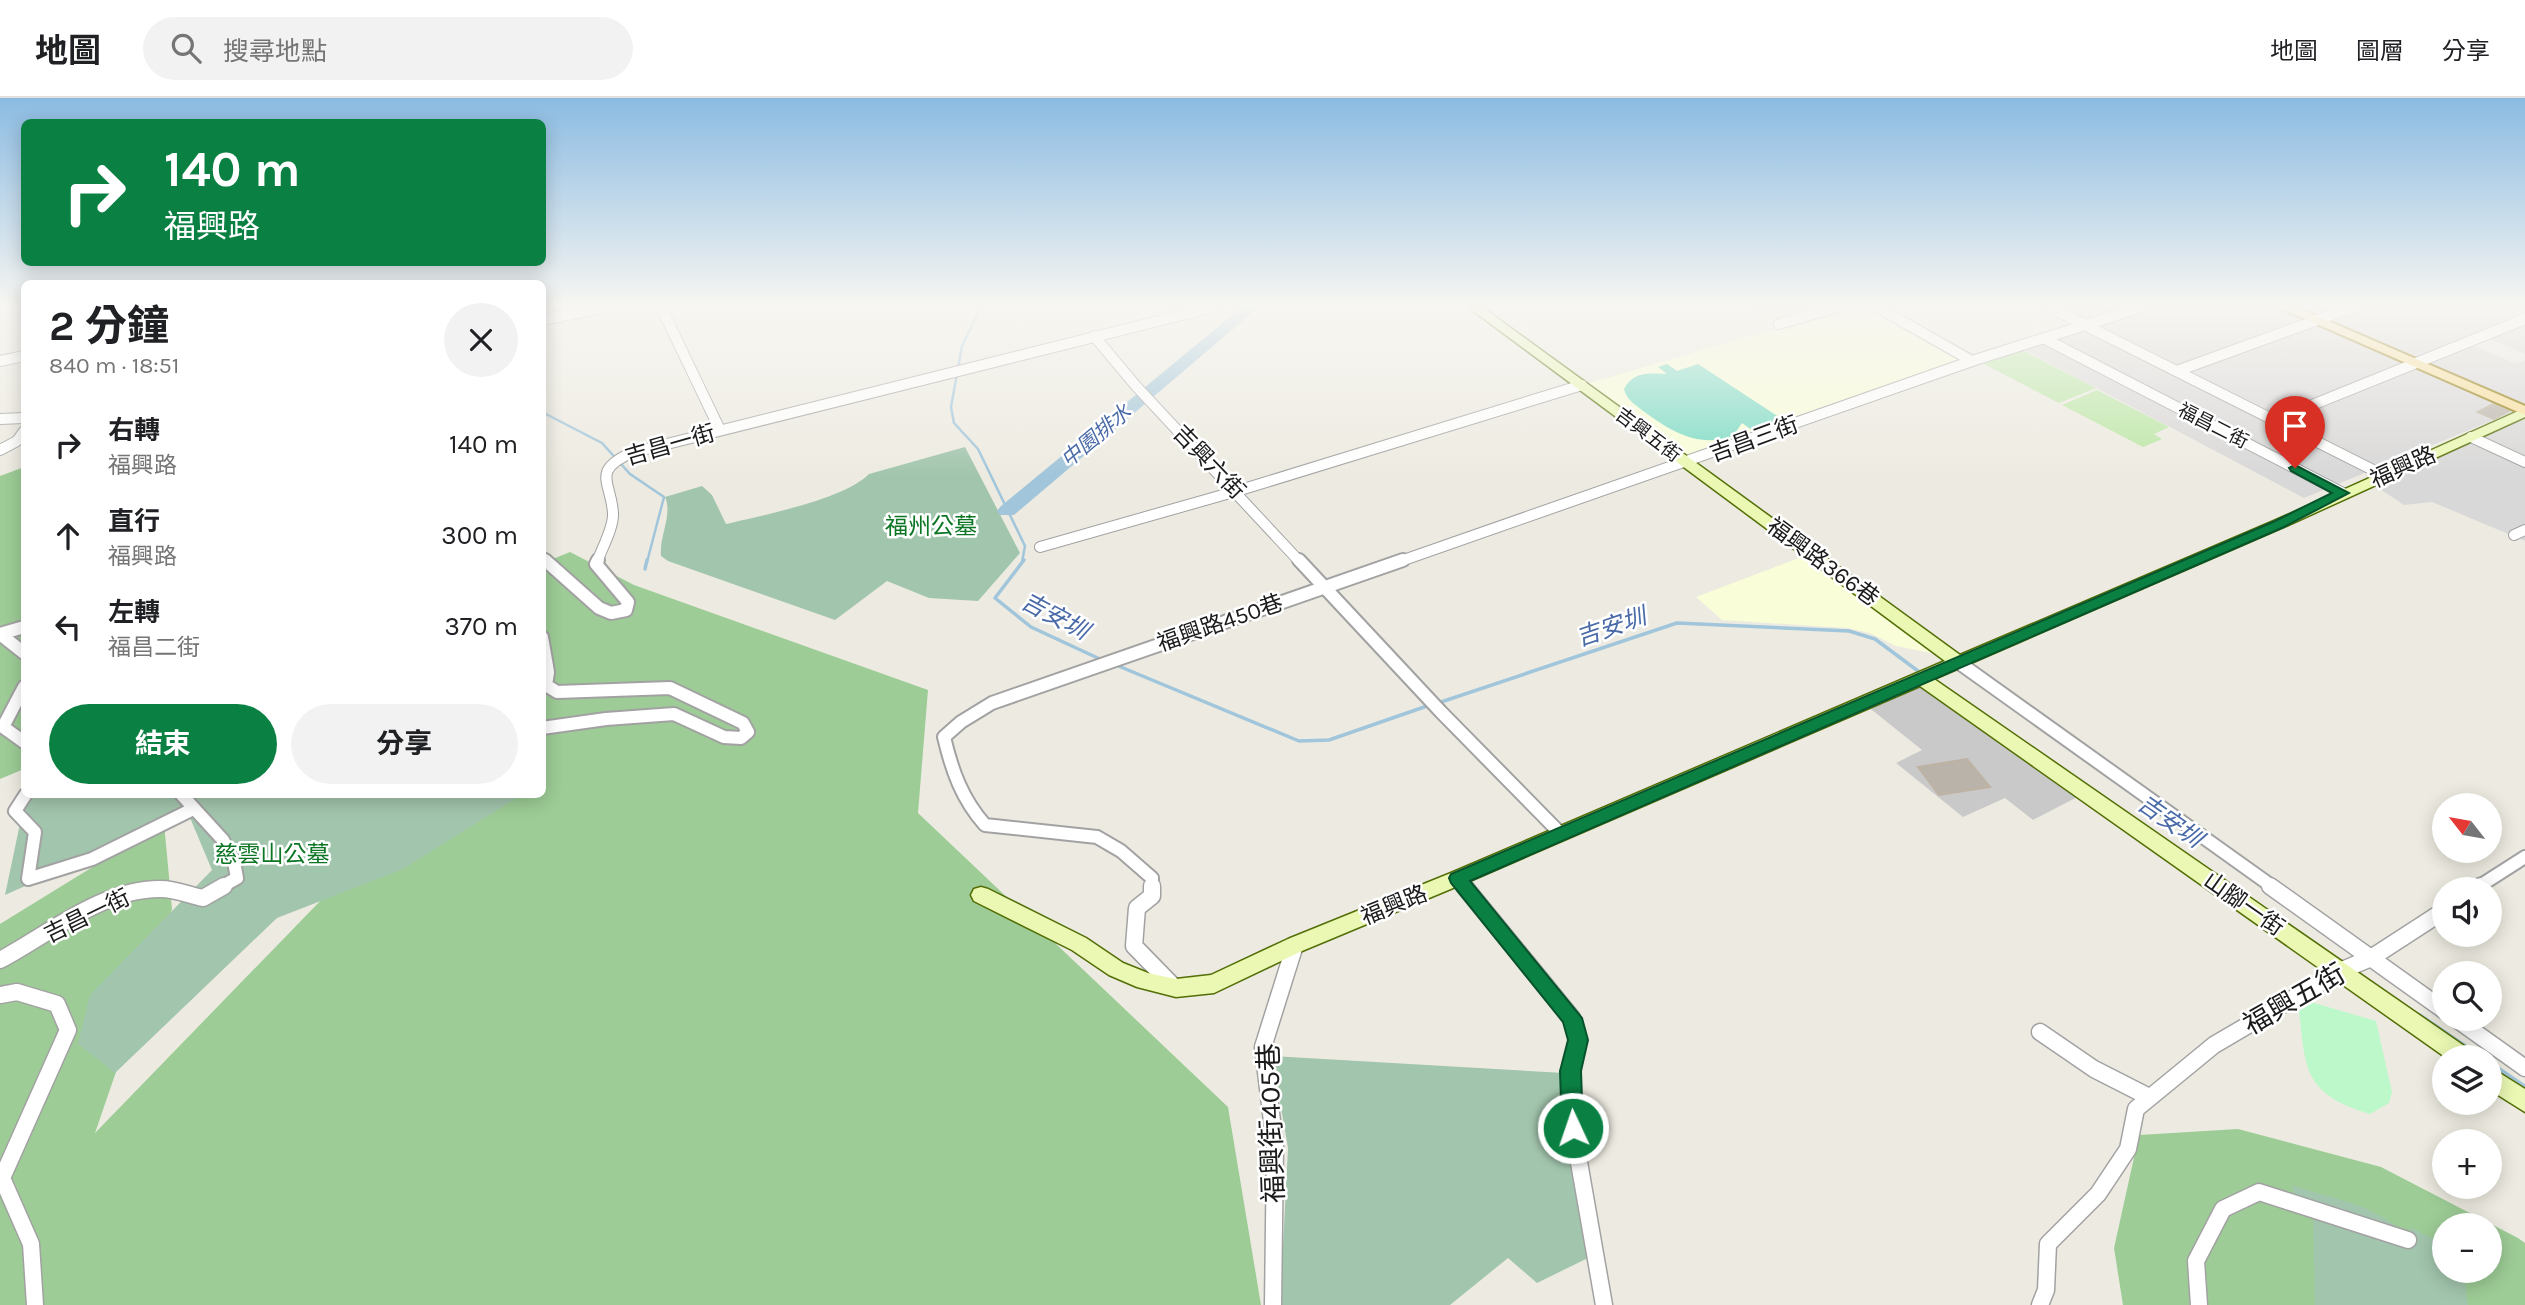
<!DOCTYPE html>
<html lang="zh-TW">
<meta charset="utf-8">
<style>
body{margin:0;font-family:Karla,"Noto Sans TC",sans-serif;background:#f2f2f2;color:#202124;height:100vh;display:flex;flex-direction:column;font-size:26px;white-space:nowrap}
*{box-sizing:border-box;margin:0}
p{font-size:23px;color:#757577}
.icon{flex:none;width:38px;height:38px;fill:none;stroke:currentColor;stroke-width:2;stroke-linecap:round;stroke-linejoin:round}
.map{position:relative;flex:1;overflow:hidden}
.drawer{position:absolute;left:21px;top:182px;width:525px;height:518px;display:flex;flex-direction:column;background:#fff;border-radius:10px;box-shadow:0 4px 18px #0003}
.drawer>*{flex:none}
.hud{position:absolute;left:21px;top:21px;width:525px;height:147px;border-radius:10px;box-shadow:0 4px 18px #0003;background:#0b8043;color:#fff;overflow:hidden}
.needle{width:46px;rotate:301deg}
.buttons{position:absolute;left:2432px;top:695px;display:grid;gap:14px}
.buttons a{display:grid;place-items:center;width:70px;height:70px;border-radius:50%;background:#fff;box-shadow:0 4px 18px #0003;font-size:35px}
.pin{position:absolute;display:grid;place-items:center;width:60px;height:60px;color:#fff;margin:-72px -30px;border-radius:50% 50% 50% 0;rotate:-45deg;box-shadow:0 0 7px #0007}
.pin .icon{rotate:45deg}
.me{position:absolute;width:77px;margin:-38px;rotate:357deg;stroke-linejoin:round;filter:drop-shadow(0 0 5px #0008)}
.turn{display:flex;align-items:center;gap:24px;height:147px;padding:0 28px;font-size:32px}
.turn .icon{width:91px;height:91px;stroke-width:2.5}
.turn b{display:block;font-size:49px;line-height:60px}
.round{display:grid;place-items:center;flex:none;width:74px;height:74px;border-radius:37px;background:#f2f2f2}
.headline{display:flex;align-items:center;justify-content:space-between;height:119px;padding:0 28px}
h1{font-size:42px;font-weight:700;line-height:52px}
.cta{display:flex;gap:14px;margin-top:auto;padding:14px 28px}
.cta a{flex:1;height:80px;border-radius:42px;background:#0b8043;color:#fff;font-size:28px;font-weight:700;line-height:80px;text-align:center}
.cta a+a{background:#f2f2f2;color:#202124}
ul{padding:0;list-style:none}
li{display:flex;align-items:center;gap:21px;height:91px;padding:0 28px}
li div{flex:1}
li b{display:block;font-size:26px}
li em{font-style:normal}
header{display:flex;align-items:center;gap:42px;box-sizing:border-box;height:98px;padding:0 35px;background:#fff;border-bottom:2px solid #e0e0e0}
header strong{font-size:33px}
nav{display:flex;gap:38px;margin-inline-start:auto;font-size:24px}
.search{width:490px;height:63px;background:#f2f2f2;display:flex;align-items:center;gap:18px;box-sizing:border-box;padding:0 24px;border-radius:38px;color:#757577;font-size:26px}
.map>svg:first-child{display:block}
.residential{fill:#d9d8d8}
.education{fill:#f9fed8}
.religious{fill:#c9c9c9}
.farmland{fill:#e5eccb}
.grass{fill:#bce7a6}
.forest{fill:#9dcc96;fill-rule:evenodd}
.cemetery{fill:#a2c5ad}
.park{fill:#bcf8ca}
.pitch{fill:#7fdcc6}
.parking{fill:#e7e7e7}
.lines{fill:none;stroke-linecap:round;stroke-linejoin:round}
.stream-far2{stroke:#a1c5da;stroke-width:2.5}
.stream-far1{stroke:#a1c5da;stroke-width:3.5}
.stream{stroke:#a1c5da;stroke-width:4.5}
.river{fill:#a1c5da;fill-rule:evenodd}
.building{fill:#b9b3aa;stroke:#beb3a3;stroke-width:2}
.street-far2-casing{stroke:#a2a2a2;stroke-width:12}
.street-far1-casing{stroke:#a2a2a2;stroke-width:16}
.street-casing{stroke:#a2a2a2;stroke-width:19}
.secondary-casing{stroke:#536e06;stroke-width:3}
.primary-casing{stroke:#907702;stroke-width:4}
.street-far2{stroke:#fff;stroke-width:10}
.street-far1{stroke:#fff;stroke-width:12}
.street{stroke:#fff;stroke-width:16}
.secondary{fill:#eaf8b3;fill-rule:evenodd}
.primary{fill:#fadf98;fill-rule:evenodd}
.route{fill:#0b8043;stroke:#07532c;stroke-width:2}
.labels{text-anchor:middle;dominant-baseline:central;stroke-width:5;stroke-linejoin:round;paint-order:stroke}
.far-street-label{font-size:19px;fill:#1b1b1b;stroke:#fff}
.far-water-label{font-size:21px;font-style:italic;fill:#4a6ba8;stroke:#fff}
.street-label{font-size:23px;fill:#1b1b1b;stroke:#fff}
.park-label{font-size:23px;fill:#0d7625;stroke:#fff}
.water-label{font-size:24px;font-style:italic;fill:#4a6ba8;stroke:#fff}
.near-street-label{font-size:28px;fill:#1b1b1b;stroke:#fff}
</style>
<header>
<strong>地圖</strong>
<div class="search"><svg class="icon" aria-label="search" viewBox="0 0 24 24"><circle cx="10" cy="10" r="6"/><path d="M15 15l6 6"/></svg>搜尋地點</div>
<nav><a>地圖</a><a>圖層</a><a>分享</a></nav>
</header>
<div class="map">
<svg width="2525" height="1207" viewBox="0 0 2525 1207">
<rect width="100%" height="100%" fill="#edebe1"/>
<g class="residential">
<polygon points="2051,209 2525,209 2525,309 2304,400 2019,249 2083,227"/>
<polygon points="2525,321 2525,443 2432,404 2404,407 2377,389 2478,340"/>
</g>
<g class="education">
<polygon points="1850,209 1867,209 1969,266 1692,361 1586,286"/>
<polygon points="1807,457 1951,559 1896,548 1870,535 1848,530 1722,522 1696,499"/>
</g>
<polygon class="religious" points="1922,581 2085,695 2033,722 2005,700 1963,719 1896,665 1922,652 1862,604"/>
<polygon class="farmland" points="1747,209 1818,209 1771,223"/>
<g class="grass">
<polygon points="2022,252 2096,290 2059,305 1984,266"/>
<polygon points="2097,292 2169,329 2154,336 2162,341 2143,349 2062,307"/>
</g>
<g class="forest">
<polygon points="24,369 24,671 0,681 0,378"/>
<polygon points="570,454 634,487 928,592 918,715 1228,1009 1261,1207 0,1207 0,826 164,725 172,811 95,1035 423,697 542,696 543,465"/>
<path d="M2238,1031l143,38 137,71 7,5v62h-402l-9,-57 25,-113zM2445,1127h45v45h-45z"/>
</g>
<g class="cemetery">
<path d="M965,349l55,106 -42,48 -49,-3 -42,-17 -52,39 -167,-59 -7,-5c-2,-20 12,-41 4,-59l37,-11 10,9 14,29c37,-9 117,-24 143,-50z"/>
<polygon points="26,697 521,697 403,771 277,820 115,975 78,946 90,897 212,772 188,715 5,797"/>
<polygon points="1272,958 1564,975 1571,1055 1588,1160 1537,1185 1508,1160 1450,1207 1280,1207 1288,1050"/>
<path d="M2292,1087c48,17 78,16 118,53v-11l35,18v25l18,1 5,34h-153l-2,-90 -17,-7z"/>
</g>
<path class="park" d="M2297,900l79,23 16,71 -3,11 -19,11c-73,-22 -63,-50 -73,-116z"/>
<path class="pitch" d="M1667,266l10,7 21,-7 87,57 -21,7 -5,7 -17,-12 -9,13c-34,12 -61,-4 -87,-23 -10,-8 -19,-12 -22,-24 9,-18 25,-16 43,-15l-9,-7z"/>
<polygon class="parking" points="2488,240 2525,256 2525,262 2517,266 2473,248"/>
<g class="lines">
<g class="stream-far2">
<polyline points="981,209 962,248 951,309 954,325 978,351 1025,448 1022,464"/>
<polyline points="542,314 602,345 630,376 664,399 647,464"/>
</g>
<g class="stream-far1">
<polyline points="1024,462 995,500 1031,529 1102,562"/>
<polyline points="645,471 647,462"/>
<polyline points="1116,567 1299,643 1329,642 1430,607"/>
<polyline points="1438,605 1677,525 1849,533 1875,541 1922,576"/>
</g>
<g class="stream">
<polyline points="2419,917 2481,959"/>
<polyline points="2490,965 2525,989"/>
</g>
<polygon class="river" points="1242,209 1259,209 1014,417 1000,417 997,413 1000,409"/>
</g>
<g class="building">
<polygon points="2493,306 2509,313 2494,321 2478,314"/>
<polygon points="1967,661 1990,689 1939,697 1918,669"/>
</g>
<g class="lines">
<defs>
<g id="street-far2">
<polyline points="661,209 720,332"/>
<polyline points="1877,209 1972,263"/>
<polyline points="2049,209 2385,378"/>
<polyline points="542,222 607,209"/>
<polyline points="1779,226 1838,209"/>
<polyline points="1094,238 1136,288 1300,464"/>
<polyline points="2045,241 2343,395"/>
<polyline points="0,263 24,258"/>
<polyline points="2177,273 2353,209"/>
<polyline points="0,321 24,320"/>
<polyline points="2275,322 2525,221"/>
<polyline points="2471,339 2525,364"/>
<polyline points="0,352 17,343 24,333"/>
<polyline points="2514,437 2525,432"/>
<polyline points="1040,449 1237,393 1582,287"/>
<polyline points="542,459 547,464"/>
<path d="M597,464c5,-14 17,-35 16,-49 -2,-31 -22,-42 18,-60l583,-146"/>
<polyline points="1398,464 1972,263 2142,209"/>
</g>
<g id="street-far1">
<polyline points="545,462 599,510 611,515 626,512 628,504 596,466 598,462"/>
<polyline points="1299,462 1441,614 1560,735"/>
<polyline points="0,536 24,555"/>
<polyline points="0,536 24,529"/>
<polyline points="542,539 548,574 546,587 557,594 670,590 743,625 748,634 741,640 724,639 674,616 606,621 542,630"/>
<polyline points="1958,564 2273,789"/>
<polyline points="24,589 3,629 24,644"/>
<polyline points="26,696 15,713 35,734 28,781 92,761 193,711"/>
<polyline points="181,696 223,742 234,764 237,780 221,789"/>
<polyline points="1458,780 1466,789"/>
<path d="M1152,789v-9l-31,-27 -24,-14 -112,-12c-23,-26 -33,-54 -41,-88l17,-15 31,-19 411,-143"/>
<polyline points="2478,789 2525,759"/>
</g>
<g id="street">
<polyline points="1152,788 1152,798 1137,810 1134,848 1175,890"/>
<polyline points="1464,788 1572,920 1578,942 1570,973 1573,1030 1604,1207"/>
<polyline points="2270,788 2445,913"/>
<polyline points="2476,791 2481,788"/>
<path d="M0,862c49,-26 103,-72 161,-71 14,0 28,6 42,9l21,-12"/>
<polyline points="0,897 17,894 57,906 68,932 2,1080 31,1146 35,1207"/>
<polyline points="2455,920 2525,970"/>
<polyline points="2040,934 2094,971 2149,999"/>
<polyline points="1273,1207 1275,1048 1263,949 1295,847"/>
<polyline points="2040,1207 2046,1192 2048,1146 2098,1096 2128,1051 2136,1011 2214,947 2340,873 2371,860 2445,812"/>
<polyline points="2199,1207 2196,1163 2223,1111 2259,1094 2408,1142"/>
</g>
<g id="secondary">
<polygon points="1468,209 1482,209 1960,557 2274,423 2525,310 2525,319 2284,429 1934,581 2470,952 2473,959 2445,959 1920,588 1465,785 1302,853 1214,895 1176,899 1137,889 1109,877 1072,852 974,803 971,797 974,791 981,789 988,791 1086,840 1123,865 1148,875 1176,881 1211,877 1288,841 1451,775 1945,563"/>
<polygon points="2490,969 2525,991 2525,1014 2490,992"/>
</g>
<polygon id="primary" points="2278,209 2296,209 2525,308 2525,317"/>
</defs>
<use href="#street-far2" class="street-far2-casing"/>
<use href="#street-far1" class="street-far1-casing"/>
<use href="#street" class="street-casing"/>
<use href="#secondary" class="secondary-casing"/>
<use href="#primary" class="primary-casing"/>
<use href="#street-far2" class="street-far2"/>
<use href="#street-far1" class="street-far1"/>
<use href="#street" class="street"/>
<use href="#secondary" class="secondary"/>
<use href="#primary" class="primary"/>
</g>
<linearGradient id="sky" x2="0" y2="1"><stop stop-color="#8bbbe2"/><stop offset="0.55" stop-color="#f7f6f2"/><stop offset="1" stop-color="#f7f6f2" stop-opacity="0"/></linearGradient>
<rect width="2525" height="378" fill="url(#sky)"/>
<polygon class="route" points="2295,367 2349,395 2284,429 1470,783 1582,920 1588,942 1581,973 1583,1030 1580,1037 1573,1040 1565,1037 1562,1030 1560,973 1568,942 1563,924 1451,785 1449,780 1451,776 2275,423 2332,395 2291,373 2289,370"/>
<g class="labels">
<g class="far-street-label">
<text transform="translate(2213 328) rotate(27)">福昌二街</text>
<text transform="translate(1648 337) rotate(37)">吉興五街</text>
</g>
<g class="far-water-label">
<text transform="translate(1096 338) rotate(-40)">中園排水</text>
</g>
<g class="street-label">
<text transform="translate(1754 341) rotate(-20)">吉昌三街</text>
<text transform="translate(670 347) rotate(-16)">吉昌一街</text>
<text transform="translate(1209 364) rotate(46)">吉興六街</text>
<text transform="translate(2403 369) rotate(-24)">福興路</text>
<text transform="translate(1823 464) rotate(36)">福興路366巷</text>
<text transform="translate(1220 525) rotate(-19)">福興路450巷</text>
<text transform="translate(2244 806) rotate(35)">山腳一街</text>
<text transform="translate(1394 807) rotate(-22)">福興路</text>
<text transform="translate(87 818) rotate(-26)">吉昌一街</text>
</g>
<g class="park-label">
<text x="931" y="428">福州公墓</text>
<text x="272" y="756">慈雲山公墓</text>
</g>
<g class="water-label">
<text transform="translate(1055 518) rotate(28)">吉安圳</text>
<text transform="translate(1611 529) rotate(-19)">吉安圳</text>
<text transform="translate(2170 723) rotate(35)">吉安圳</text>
</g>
<g class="near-street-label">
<text transform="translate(2294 901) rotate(-30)">福興五街</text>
<text transform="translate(1271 1025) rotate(-92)">福興街405巷</text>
</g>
</g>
</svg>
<div class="buttons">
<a><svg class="needle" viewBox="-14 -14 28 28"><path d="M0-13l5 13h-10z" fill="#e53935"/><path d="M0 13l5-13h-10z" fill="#757577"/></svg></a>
<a><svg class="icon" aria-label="sound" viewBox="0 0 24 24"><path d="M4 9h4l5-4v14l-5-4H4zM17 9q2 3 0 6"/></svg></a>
<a><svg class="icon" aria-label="search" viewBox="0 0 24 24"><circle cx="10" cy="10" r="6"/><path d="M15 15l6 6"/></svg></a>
<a><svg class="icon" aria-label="layers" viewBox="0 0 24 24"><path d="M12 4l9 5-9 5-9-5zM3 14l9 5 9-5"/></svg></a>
<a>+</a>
<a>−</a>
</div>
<div class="pin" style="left:2295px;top:370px;background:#d93025"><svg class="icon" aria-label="arrive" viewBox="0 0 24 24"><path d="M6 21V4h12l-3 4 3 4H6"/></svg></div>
<svg class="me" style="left:1573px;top:1030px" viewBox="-20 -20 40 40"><circle r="17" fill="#0b8043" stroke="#fff" stroke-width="3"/><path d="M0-11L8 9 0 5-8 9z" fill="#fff"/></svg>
<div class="hud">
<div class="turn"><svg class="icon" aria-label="right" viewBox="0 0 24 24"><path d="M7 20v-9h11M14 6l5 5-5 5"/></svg><div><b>140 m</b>福興路</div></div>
</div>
<section class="drawer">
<div class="headline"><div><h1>2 分鐘</h1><p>840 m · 18:51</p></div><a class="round"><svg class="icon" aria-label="close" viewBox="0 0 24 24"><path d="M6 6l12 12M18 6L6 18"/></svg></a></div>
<ul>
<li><svg class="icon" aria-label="right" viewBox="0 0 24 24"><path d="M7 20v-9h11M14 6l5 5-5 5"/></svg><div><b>右轉</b><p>福興路</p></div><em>140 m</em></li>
<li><svg class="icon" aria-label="ahead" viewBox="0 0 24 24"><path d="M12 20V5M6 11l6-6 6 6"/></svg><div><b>直行</b><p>福興路</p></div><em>300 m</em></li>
<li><svg class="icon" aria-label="left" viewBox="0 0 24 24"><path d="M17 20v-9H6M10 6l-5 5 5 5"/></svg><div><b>左轉</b><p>福昌二街</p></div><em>370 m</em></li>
</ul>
<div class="cta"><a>結束</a><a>分享</a></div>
</section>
</div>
